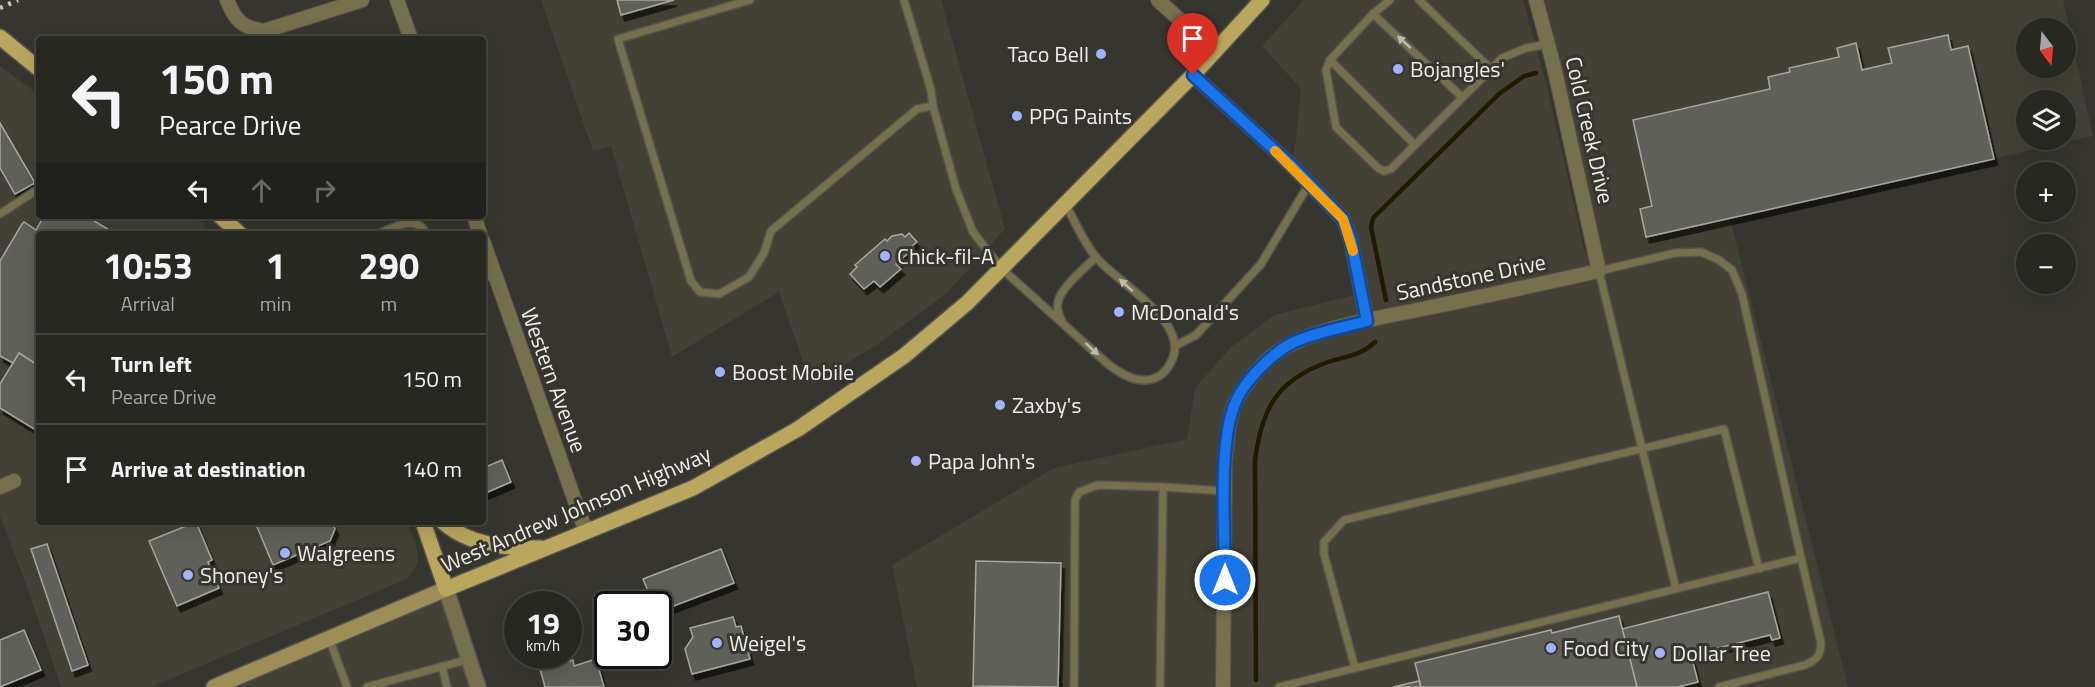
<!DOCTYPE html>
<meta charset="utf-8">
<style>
body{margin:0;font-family:"Titillium Web",sans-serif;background:#30302b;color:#f1f3f6;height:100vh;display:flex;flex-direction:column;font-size:22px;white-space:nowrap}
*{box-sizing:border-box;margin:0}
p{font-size:20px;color:#a5a6a6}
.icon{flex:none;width:33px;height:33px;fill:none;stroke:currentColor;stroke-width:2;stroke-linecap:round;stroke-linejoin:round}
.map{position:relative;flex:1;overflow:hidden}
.drawer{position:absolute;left:36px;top:231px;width:450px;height:294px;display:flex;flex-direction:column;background:#282823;border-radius:6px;box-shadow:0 6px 24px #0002,0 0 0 2px #444441}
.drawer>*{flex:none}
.guide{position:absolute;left:36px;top:36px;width:450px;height:183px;border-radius:6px;box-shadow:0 6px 24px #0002,0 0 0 2px #444441;background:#282823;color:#f1f3f6;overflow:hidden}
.needle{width:39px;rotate:164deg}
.buttons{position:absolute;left:2016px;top:18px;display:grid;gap:12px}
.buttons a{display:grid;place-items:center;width:60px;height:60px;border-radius:50%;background:#282823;box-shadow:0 6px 24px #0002,0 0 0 2px #444441;font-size:30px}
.speed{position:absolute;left:504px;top:591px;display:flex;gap:12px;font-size:30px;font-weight:700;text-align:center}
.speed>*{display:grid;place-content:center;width:78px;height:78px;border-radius:50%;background:#282823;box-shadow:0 6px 24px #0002,0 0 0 2px #444441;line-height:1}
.speed small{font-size:15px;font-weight:400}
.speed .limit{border:3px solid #111;border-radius:9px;background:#fff;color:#111}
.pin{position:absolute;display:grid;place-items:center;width:51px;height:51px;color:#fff;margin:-62px -26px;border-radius:50% 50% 50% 0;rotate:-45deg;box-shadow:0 0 6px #0007}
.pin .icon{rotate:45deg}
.me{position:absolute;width:66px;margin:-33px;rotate:0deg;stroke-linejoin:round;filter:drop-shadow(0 0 4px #0008)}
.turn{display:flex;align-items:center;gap:21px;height:126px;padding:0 24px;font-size:27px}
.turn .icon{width:78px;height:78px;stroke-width:2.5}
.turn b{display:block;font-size:42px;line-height:51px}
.lanes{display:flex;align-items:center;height:57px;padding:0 24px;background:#0003;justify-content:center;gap:30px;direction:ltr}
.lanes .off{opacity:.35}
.eta{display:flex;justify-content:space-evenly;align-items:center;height:102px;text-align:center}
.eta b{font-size:36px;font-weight:700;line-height:42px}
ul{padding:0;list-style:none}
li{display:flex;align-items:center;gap:18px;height:90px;padding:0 24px;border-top:2px solid #444441}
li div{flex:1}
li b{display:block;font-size:22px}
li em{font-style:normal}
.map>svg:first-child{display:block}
.built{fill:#434035;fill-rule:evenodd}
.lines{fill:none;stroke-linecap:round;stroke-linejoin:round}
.stream{stroke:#211900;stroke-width:4.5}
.building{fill:#61605a;stroke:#a7a69f;stroke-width:1.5;filter:url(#shadow)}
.service-casing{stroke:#54534d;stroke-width:10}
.minor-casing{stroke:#54534d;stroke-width:16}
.tertiary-casing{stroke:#54534d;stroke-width:18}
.secondary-casing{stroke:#54534d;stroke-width:18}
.primary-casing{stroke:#54534d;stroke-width:18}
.service{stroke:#786f4d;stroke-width:7}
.minor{stroke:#786f4d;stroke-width:14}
.tertiary{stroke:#786f4d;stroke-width:15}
.secondary{stroke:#9d8e57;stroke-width:15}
.primary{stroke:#baa75e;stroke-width:15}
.rail{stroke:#c5c4c1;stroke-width:4.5;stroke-dasharray:3 6;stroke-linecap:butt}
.oneway{fill:#bfbbac}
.route-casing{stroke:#114b97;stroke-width:15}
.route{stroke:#1a73e8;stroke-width:10}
.slow{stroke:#f59e0b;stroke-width:10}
.poi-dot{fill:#a3b2fd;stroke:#36352f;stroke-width:2}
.labels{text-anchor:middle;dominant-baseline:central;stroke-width:6;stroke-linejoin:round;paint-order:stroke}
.poi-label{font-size:22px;fill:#efeeeb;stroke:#36352f;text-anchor:start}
.street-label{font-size:22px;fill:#efeeeb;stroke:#36352f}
</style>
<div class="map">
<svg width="2095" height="687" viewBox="0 0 2095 687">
<defs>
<filter id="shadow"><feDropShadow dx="3.5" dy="6" stdDeviation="0" flood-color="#0009"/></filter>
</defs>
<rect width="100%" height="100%" fill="#36352f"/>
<g class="built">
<polygon points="541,0 941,0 1005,229 947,293 875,346 811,385 779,292 672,357 611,146 593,151"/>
<path d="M1304,0h219l24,87 38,166 10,-3 -58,-250h526l30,136 -363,82 118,469h-931l-25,-122 162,-97 133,-29 8,-51 36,-41 43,-32 88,-22 -11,-53 -58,-73 8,-78 -39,-43zM2026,28h40v40h-40zM2026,100h40v40h-40z"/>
<polygon points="0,66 39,95 39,216 194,216 214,234 39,234 39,522 407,522 416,543 418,563 407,579 151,687 61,687 26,584 0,516"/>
<polygon points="446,589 477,687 218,687"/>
</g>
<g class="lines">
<g class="stream">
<polyline points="1386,300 1371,227 1373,218 1499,94 1524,76 1536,73"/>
<path d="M1256,680l-1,-220c7,-52 22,-80 73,-98 19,-6 32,-6 47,-20"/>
</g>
</g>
<g class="building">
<polygon points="617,0 674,0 621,15"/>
<polygon points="1948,35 1951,50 1968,46 1994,159 1646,237 1640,209 1652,206 1633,120 1770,89 1768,77 1790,72 1789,68 1839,57 1837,48 1856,43 1862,70 1892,63 1888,48"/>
<polygon points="0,123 35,183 15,194 0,168"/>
<polygon points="44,216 86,216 116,234 39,234 39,366 19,353 13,363 0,356 0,261 22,224 24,222 36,230"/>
<polygon points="909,233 917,242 912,246 914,248 896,264 901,269 880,287 874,281 864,289 850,274 857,267 855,265 885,239 887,241 892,236 902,234 905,237"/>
<polygon points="19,353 39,366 39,432 0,408 0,384"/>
<polygon points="502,460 511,482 483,494 483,468"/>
<polygon points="196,522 212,560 208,562 219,588 177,606 149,541"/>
<polygon points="255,522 332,522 335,529 330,541 273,565"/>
<polygon points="47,544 88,665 72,671 31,549"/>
<polygon points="721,549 734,583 658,612 658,604 653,604 643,579"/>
<polygon points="976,561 1061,563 1058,687 973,686"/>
<polygon points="1768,592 1780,638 1772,640 1770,635 1691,655 1698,682 1678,687 1637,687 1622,629"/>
<polygon points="1619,616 1637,687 1421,687 1415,663 1551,630 1552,633"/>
<polygon points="733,617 736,627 741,626 750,659 692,674 685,649 693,637 690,628"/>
<polygon points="24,630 41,670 0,687 0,640"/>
<polygon points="596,659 604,687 545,687 540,669 573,660 574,666"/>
<polygon points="1419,681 1421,687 1393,687"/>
</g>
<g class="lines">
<defs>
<g id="service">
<polyline points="750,0 618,39 691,281 700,292 719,294 749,277 764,253 771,231 917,109 933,106"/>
<path d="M904,0l27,90 2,16 23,83 17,43 28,36 108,97c12,8 22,16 38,15 11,-1 19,-8 24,-18 22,-40 -55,-79 -76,-106 -12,-15 -20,-35 -30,-52"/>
<polyline points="1390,0 1373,14 1330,60 1326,70 1336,127 1378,168 1384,171 1391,169 1502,58 1526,48 1549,44"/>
<polyline points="1419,0 1490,68"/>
<polyline points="1373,14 1462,97"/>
<polyline points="1330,60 1415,145"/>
<polyline points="0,214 37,190"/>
<path d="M378,234c14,-6 40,-21 48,0"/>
<polyline points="483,278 495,275"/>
<path d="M1062,321c-3,-6 -6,-13 -4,-19 3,-15 27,-34 38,-45"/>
<polyline points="1175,346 1196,335 1261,264 1309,184"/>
<polyline points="329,638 347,687"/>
<polyline points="442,666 447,687"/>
<polyline points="1355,668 1324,554 1324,542 1344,520 1724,429 1759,569"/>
<polyline points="367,687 470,659"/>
<polyline points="1074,687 1075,500 1079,492 1098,485 1163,487"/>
<polyline points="1160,687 1163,487 1225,491"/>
<polyline points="1279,687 1801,558 1742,294 1732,270 1719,260 1701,252 1675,253 1599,271 1676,589"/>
<path d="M1719,687l86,-22c11,-5 16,-9 16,-22l-20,-85"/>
</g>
<g id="minor">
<path d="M227,0c8,20 15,28 37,31l98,-31"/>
<polyline points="397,0 411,39"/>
<polyline points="1158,0 1215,52"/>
<polyline points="1193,75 1293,167 1343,219 1351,240 1367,321"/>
<polyline points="474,216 480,234"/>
<polyline points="483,241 586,532"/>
<polyline points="0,487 14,481"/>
<path d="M1223,687l2,-225c2,-18 3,-37 8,-54 5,-15 26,-41 38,-51 36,-29 105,-38 151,-48 59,-12 118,-25 177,-38l-45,-204 -18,-67"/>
</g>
<polyline id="tertiary" points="446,589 478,687"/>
<polyline id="secondary" points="214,687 446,589"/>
<g id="primary">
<polyline points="0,37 39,69"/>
<polyline points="220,216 240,234"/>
<polyline points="423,522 446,589 693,488 798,429 904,356 967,303 1193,75 1262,0"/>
<path d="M443,522c27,24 63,26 98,26"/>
</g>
</defs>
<use href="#service" class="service-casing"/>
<use href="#minor" class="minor-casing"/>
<use href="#tertiary" class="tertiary-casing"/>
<use href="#secondary" class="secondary-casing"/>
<use href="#primary" class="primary-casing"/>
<use href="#service" class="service"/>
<use href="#minor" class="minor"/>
<use href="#tertiary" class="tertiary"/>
<use href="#secondary" class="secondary"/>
<use href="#primary" class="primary"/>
<polyline class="rail" points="0,8 18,0"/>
</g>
<defs><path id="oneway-solid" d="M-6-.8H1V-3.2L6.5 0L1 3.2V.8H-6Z" transform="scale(1.5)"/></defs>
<g class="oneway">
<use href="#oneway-solid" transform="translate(1404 42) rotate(-137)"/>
<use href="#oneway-solid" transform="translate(1126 285) rotate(-138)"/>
<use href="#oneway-solid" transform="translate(1092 349) rotate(42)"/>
</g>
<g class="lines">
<defs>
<path id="route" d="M1193,75l100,92 50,52 8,21 16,81c-25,7 -52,11 -75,22 -22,12 -50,40 -58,63 -16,44 -9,126 -9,174"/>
</defs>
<use href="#route" class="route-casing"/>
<use href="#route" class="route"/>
<polyline class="slow" points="1275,151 1343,219 1353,251"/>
</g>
<g class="poi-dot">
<circle cx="1101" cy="54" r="6"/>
<circle cx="1398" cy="69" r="6"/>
<circle cx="1017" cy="116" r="6"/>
<circle cx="885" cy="256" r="6"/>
<circle cx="1119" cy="312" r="6"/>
<circle cx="720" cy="372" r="6"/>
<circle cx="1000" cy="405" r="6"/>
<circle cx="916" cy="461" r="6"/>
<circle cx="285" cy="553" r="6"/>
<circle cx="188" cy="575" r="6"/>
<circle cx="717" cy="643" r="6"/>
<circle cx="1551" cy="648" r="6"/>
<circle cx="1660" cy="653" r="6"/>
</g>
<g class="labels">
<g class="poi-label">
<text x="1089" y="54" text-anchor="end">Taco Bell</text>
<text x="1410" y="69">Bojangles'</text>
<text x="1029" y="116">PPG Paints</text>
<text x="897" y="256">Chick-fil-A</text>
<text x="1131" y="312">McDonald's</text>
<text x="732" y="372">Boost Mobile</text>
<text x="1012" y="405">Zaxby's</text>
<text x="928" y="461">Papa John's</text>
<text x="297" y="553">Walgreens</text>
<text x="200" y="575">Shoney's</text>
<text x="729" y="643">Weigel's</text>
<text x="1563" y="648">Food City</text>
<text x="1672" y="653">Dollar Tree</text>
</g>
<g class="street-label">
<text transform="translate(1590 130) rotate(77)">Cold Creek Drive</text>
<text transform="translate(1471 277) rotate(-12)">Sandstone Drive</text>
<text transform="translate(554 380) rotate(70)">Western Avenue</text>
<text transform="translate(576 509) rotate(-23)">West Andrew Johnson Highway</text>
</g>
</g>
</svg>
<div class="buttons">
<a><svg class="needle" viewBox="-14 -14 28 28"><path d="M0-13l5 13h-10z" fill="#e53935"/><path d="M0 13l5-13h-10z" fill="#a5a6a6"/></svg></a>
<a><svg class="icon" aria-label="layers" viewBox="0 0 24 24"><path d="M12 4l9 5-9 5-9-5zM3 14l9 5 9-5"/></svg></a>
<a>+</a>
<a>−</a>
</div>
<div class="speed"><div>19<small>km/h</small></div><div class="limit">30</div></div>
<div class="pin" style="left:1193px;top:75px;background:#d93025"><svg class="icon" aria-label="arrive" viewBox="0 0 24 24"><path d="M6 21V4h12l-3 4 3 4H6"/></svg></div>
<svg class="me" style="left:1225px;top:580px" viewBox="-20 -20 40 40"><circle r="17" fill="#1a73e8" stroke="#fff" stroke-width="3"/><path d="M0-11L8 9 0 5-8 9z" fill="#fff"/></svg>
<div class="guide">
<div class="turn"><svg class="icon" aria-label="left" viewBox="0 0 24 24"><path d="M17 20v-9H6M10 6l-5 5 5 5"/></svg><div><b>150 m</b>Pearce Drive</div></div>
<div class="lanes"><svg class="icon" aria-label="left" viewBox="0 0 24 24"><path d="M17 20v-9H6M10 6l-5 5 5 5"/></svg><svg class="icon off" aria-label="ahead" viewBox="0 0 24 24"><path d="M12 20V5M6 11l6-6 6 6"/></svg><svg class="icon off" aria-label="right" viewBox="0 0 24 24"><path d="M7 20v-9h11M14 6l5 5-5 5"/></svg></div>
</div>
<section class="drawer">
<div class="eta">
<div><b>10:53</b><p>Arrival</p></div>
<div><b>1</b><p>min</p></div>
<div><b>290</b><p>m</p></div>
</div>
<ul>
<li><svg class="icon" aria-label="left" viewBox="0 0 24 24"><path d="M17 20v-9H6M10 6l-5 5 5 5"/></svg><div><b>Turn left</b><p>Pearce Drive</p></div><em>150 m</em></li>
<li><svg class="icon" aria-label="arrive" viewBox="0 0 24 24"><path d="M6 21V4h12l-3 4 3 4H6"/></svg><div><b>Arrive at destination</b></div><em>140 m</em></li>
</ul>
</section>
</div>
